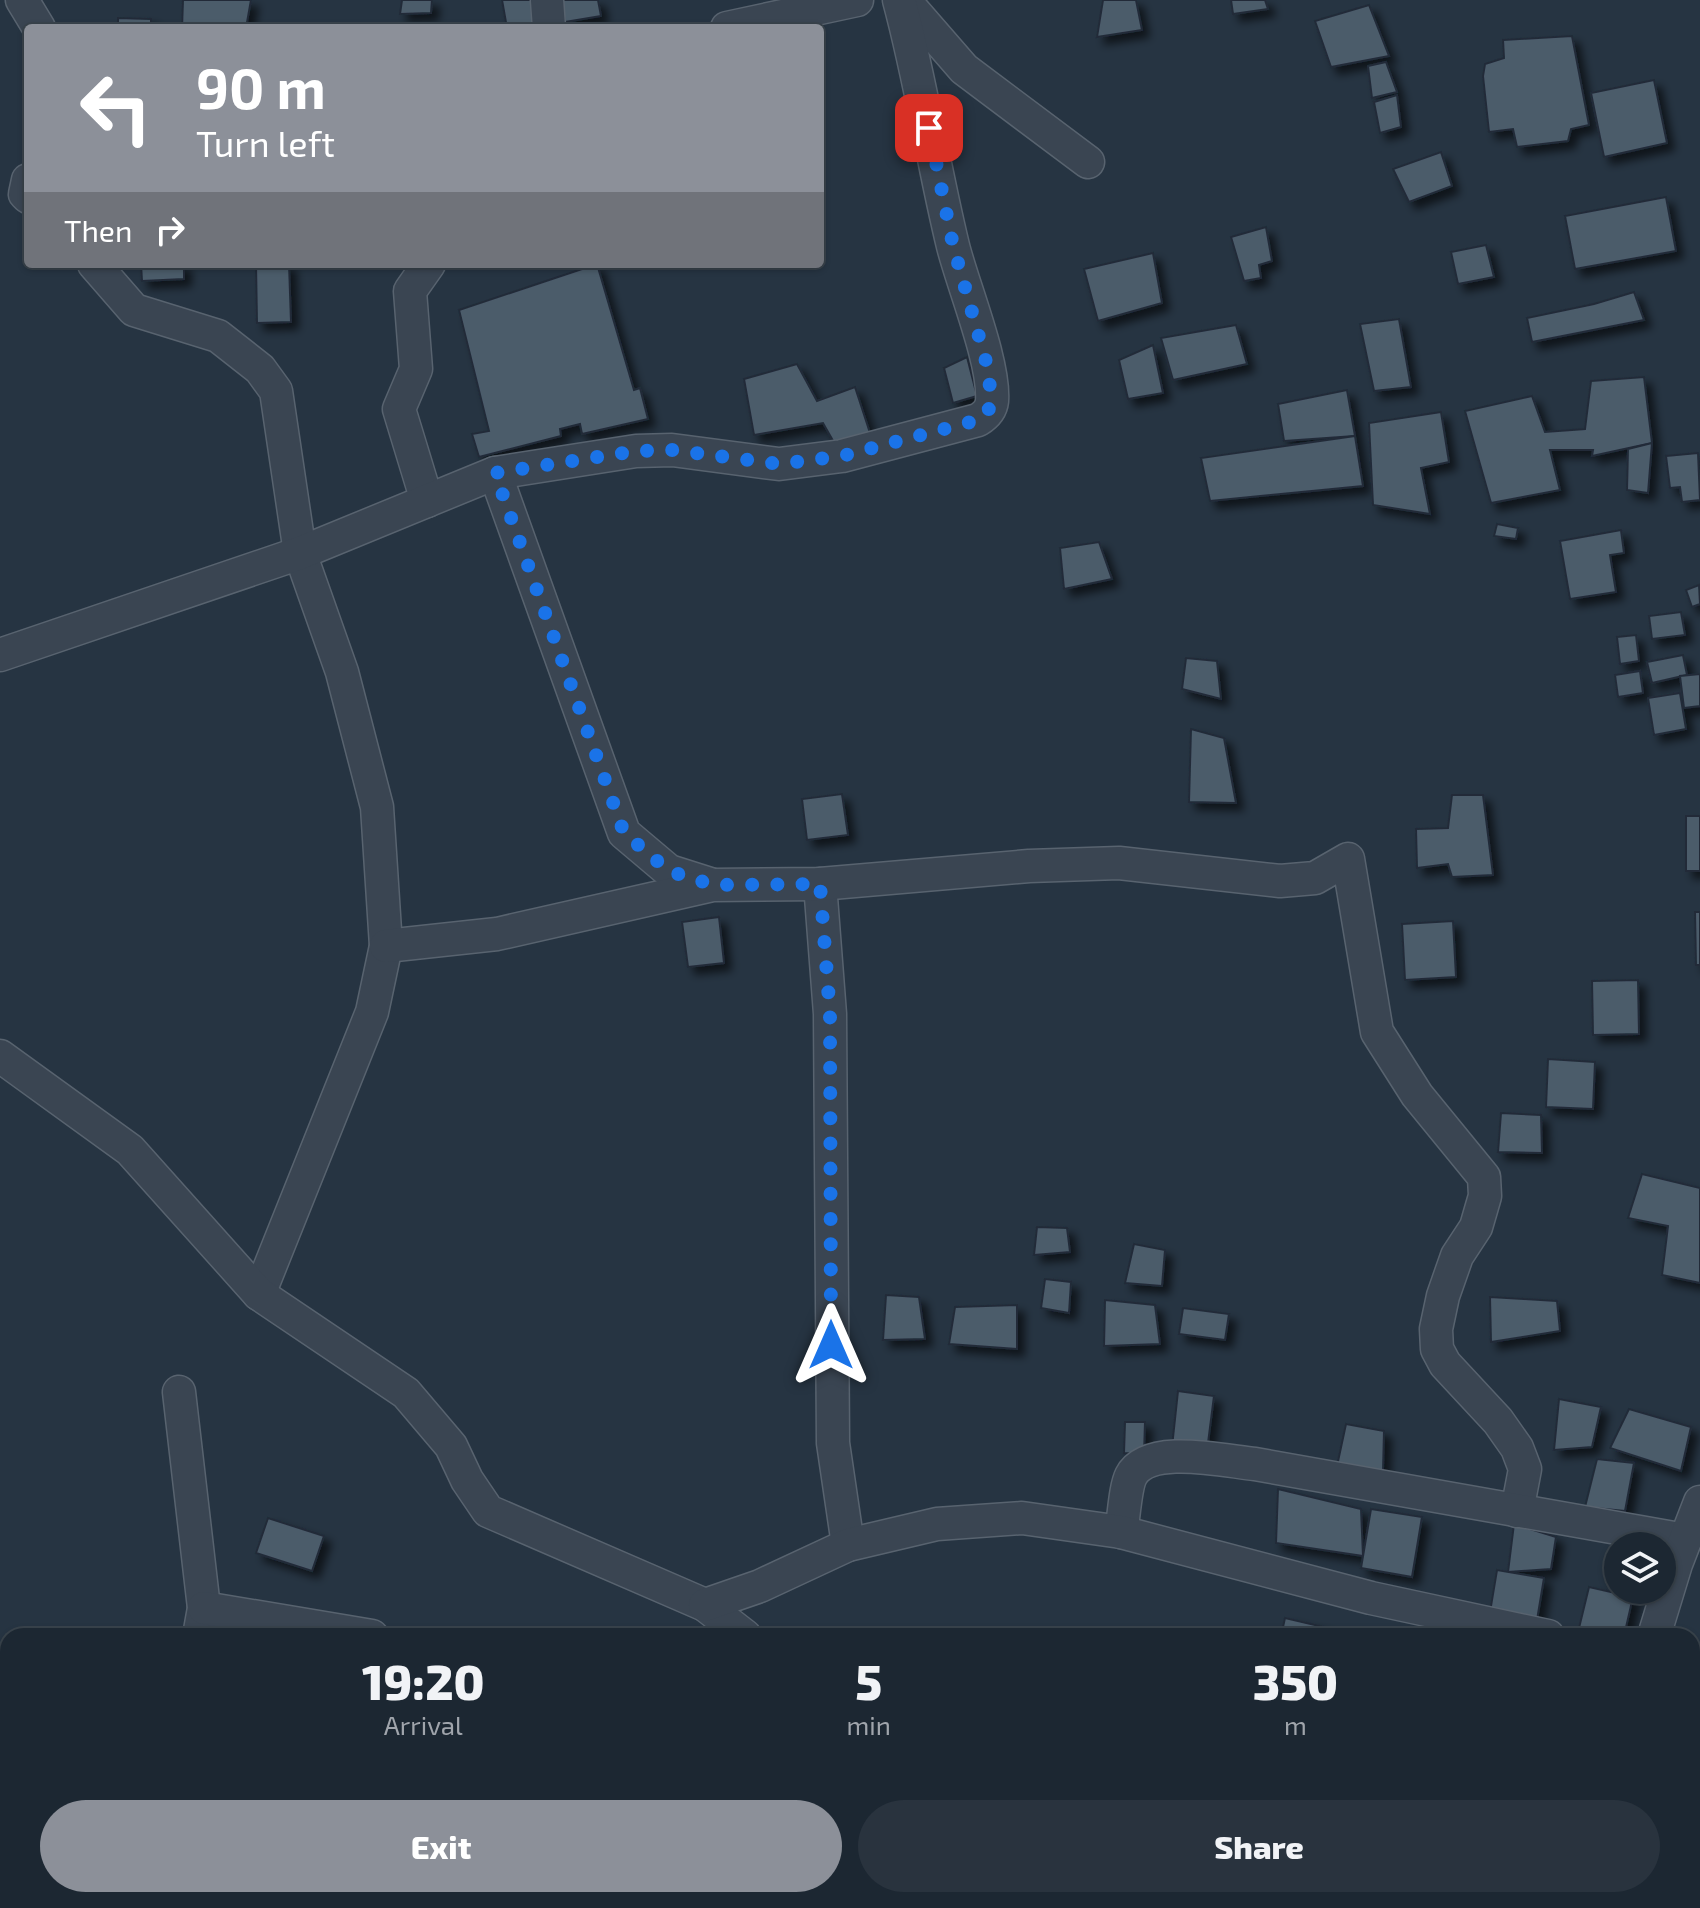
<!DOCTYPE html>
<style>
body{margin:0;font-family:"Exo 2",sans-serif;background:#29333e;color:#f1f3f6;height:100vh;display:flex;flex-direction:column;font-size:30px;white-space:nowrap}
*{box-sizing:border-box;margin:0}
p{font-size:26px;color:#a0a5ac}
.icon{flex:none;width:44px;height:44px;fill:none;stroke:currentColor;stroke-width:2;stroke-linecap:round;stroke-linejoin:round}
.map{position:relative;flex:1;overflow:hidden}
.panel{position:absolute;left:0px;top:1628px;width:1700px;height:280px;display:flex;flex-direction:column;background:#1c2732;border-radius:24px 24px 0 0;box-shadow:0 2px 6px #0004,0 0 0 2px #3a444d}
.panel>*{flex:none}
.top-card{position:absolute;left:24px;top:24px;width:800px;height:244px;border-radius:8px;box-shadow:0 2px 6px #0004,0 0 0 2px #3a444d;background:#8c9099;color:#fff;overflow:hidden}
.controls{position:absolute;left:1604px;top:1532px;display:grid;gap:16px}
.controls a{display:grid;place-items:center;width:72px;height:72px;border-radius:50%;background:#1c2732;box-shadow:0 2px 6px #0004,0 0 0 2px #3a444d;font-size:40px}
.pin{position:absolute;display:grid;place-items:center;width:68px;height:68px;color:#fff;margin:-34px;border-radius:16px;box-shadow:0 4px 12px #0006}
.me{position:absolute;width:88px;margin:-44px;rotate:0deg;stroke-linejoin:round;filter:drop-shadow(0 0 6px #0008)}
.turn{display:flex;align-items:center;gap:28px;height:168px;padding:0 40px;font-size:36px}
.turn .icon{width:104px;height:104px;stroke-width:2.5}
.turn b{display:block;font-size:56px;line-height:68px}
.then{display:flex;align-items:center;height:76px;padding:0 40px;background:#0003;gap:16px;font-size:30px}
.eta{display:flex;justify-content:space-evenly;align-items:center;height:136px;text-align:center}
.eta b{font-size:48px;font-weight:800;line-height:56px}
.primary-button{display:flex;gap:16px;margin-top:auto;padding:16px 40px}
.primary-button a{flex:1;height:92px;border-radius:48px;background:#8c9099;color:#fff;font-size:32px;font-weight:800;line-height:92px;text-align:center}
.primary-button a+a{background:#29333e;color:#f1f3f6}
.map>svg:first-child{display:block}
.building{fill:#4c5b6b;stroke:#212c39;stroke-width:2;filter:url(#shadow)}
.lines{fill:none;stroke-linecap:round;stroke-linejoin:round}
.minor-casing{stroke:#58636f;stroke-width:35}
.path{stroke:#465e60;stroke-width:5;stroke-dasharray:6 6;stroke-linecap:butt}
.minor{stroke:#3a4552;stroke-width:32}
.route{stroke:#1a73e8;stroke-width:14;stroke-dasharray:0 25.2}
</style>
<div class="map">
<svg width="1700" height="1908" viewBox="0 0 1700 1908">
<defs>
<filter id="shadow"><feDropShadow dx="7" dy="7" stdDeviation="4" flood-color="#0009"/></filter>
</defs>
<rect width="100%" height="100%" fill="#263442"/>
<g class="building">
<polygon points="183,0 251,0 246,28 208,28 209,25 196,25 196,28 182,28"/>
<polygon points="402,0 432,0 431,13 400,14"/>
<polygon points="502,0 540,0 546,28 507,28"/>
<polygon points="561,0 598,0 601,16 565,22"/>
<polygon points="1103,0 1136,0 1142,30 1097,37"/>
<polygon points="1231,0 1265,0 1268,9 1233,14"/>
<polygon points="1369,5 1389,56 1331,67 1315,21"/>
<polygon points="118,18 151,19 151,28 118,28"/>
<polygon points="1572,36 1589,125 1571,129 1568,141 1517,147 1513,129 1489,132 1483,76 1485,64 1504,58 1503,40"/>
<polygon points="1386,62 1397,92 1372,98 1368,66"/>
<polygon points="1654,80 1667,143 1604,157 1591,93"/>
<polygon points="1397,95 1401,127 1380,133 1374,102"/>
<polygon points="1441,152 1452,186 1409,202 1393,169"/>
<polygon points="1666,197 1676,251 1575,269 1565,216"/>
<polygon points="1266,227 1272,261 1259,265 1261,278 1244,281 1231,237"/>
<polygon points="1486,245 1494,277 1458,284 1451,252"/>
<polygon points="1153,253 1162,303 1098,321 1084,269"/>
<polygon points="141,264 184,264 184,279 142,281"/>
<polygon points="256,264 289,264 291,322 257,323"/>
<polygon points="597,264 634,390 640,388 648,419 582,434 580,424 560,429 561,436 479,457 472,434 489,431 459,310"/>
<polygon points="1634,292 1644,320 1532,342 1527,318 1594,304"/>
<polygon points="1399,319 1411,387 1374,391 1360,324"/>
<polygon points="1236,325 1247,364 1173,380 1161,338"/>
<polygon points="1153,345 1163,393 1128,399 1119,360"/>
<polygon points="967,357 977,396 953,403 944,368"/>
<polygon points="797,364 817,401 855,387 870,433 836,446 823,423 754,435 744,379"/>
<polygon points="1644,377 1652,443 1592,456 1593,450 1550,450 1560,490 1491,503 1465,411 1532,396 1545,432 1585,429 1591,381"/>
<polygon points="1347,390 1355,436 1284,441 1278,404"/>
<polygon points="1441,412 1449,462 1421,468 1430,514 1373,505 1369,423"/>
<polygon points="1355,436 1363,486 1210,501 1201,458"/>
<polygon points="1652,443 1648,493 1627,490 1628,449"/>
<polygon points="1698,453 1700,500 1682,502 1680,487 1670,488 1666,456"/>
<polygon points="1497,524 1518,528 1516,539 1494,536"/>
<polygon points="1621,530 1624,553 1610,555 1616,592 1570,599 1560,541"/>
<polygon points="1099,542 1112,579 1064,589 1060,548"/>
<polygon points="1699,585 1700,604 1692,607 1686,590"/>
<polygon points="1681,612 1685,635 1652,639 1649,616"/>
<polygon points="1636,635 1639,661 1620,664 1617,637"/>
<polygon points="1683,655 1687,675 1652,683 1647,662"/>
<polygon points="1186,658 1217,661 1221,699 1182,689"/>
<polygon points="1640,671 1643,693 1618,697 1615,675"/>
<polygon points="1700,674 1700,706 1684,708 1680,676"/>
<polygon points="1680,693 1686,729 1654,735 1648,698"/>
<polygon points="1191,729 1224,738 1236,803 1189,802"/>
<polygon points="842,794 848,835 807,840 802,799"/>
<polygon points="1452,795 1483,795 1493,875 1452,877 1448,864 1417,868 1416,829 1448,828"/>
<rect x="1686" y="816" width="14" height="55"/>
<polygon points="1695,912 1700,912 1700,965 1696,965"/>
<polygon points="719,917 724,963 688,967 682,922"/>
<polygon points="1453,921 1456,977 1405,980 1402,924"/>
<polygon points="1638,980 1639,1034 1593,1035 1592,981"/>
<polygon points="1548,1059 1595,1062 1593,1109 1546,1107"/>
<polygon points="1501,1113 1541,1115 1542,1153 1498,1152"/>
<polygon points="1642,1174 1700,1188 1700,1283 1662,1275 1668,1226 1628,1218"/>
<polygon points="1037,1227 1067,1228 1070,1252 1034,1255"/>
<polygon points="1134,1244 1165,1250 1162,1286 1125,1283"/>
<polygon points="1045,1279 1071,1282 1069,1313 1041,1308"/>
<polygon points="886,1295 919,1297 925,1339 883,1340"/>
<polygon points="1490,1297 1557,1301 1560,1331 1491,1342"/>
<polygon points="1105,1300 1155,1305 1160,1344 1104,1346"/>
<polygon points="1017,1305 1017,1349 949,1344 955,1307"/>
<polygon points="1183,1308 1229,1314 1225,1340 1179,1334"/>
<polygon points="1178,1391 1214,1396 1207,1451 1172,1447"/>
<polygon points="1559,1399 1601,1407 1592,1447 1554,1450"/>
<polygon points="1629,1409 1691,1427 1681,1471 1610,1448"/>
<polygon points="1125,1422 1145,1422 1144,1454 1124,1453"/>
<polygon points="1346,1424 1384,1431 1383,1471 1337,1466"/>
<polygon points="1597,1459 1634,1463 1625,1511 1585,1507"/>
<polygon points="1278,1489 1361,1509 1363,1556 1276,1543"/>
<polygon points="1371,1509 1422,1517 1412,1577 1361,1568"/>
<polygon points="268,1518 324,1536 312,1571 256,1553"/>
<polygon points="1514,1524 1556,1537 1551,1569 1508,1572"/>
<polygon points="1497,1570 1544,1578 1537,1620 1490,1612"/>
<polygon points="1589,1587 1633,1597 1624,1636 1612,1636 1579,1628"/>
<polygon points="1285,1618 1345,1632 1344,1636 1281,1636"/>
<polygon points="1275,1900 1310,1900 1309,1908 1273,1908"/>
<polygon points="1625,1900 1680,1900 1679,1908 1624,1908"/>
</g>
<g class="lines">
<defs>
<g id="minor">
<polyline points="22,0 39,28"/>
<polyline points="547,0 549,28"/>
<polyline points="904,0 964,69 1088,162"/>
<polyline points="727,28 857,0"/>
<polyline points="28,180 25,194 28,197"/>
<polyline points="94,264 134,310 218,336 260,369 276,391 300,553 342,672 377,807 386,946 372,1012 259,1294"/>
<polyline points="495,473 624,833 669,871 710,884"/>
<polyline points="427,501 399,409 416,369 410,291 429,264"/>
<path d="M0,655l300,-102 195,-80 141,-22 36,-1 107,14 63,-8 136,-36c8,-5 13,-10 14,-19 3,-38 -29,-115 -39,-155 -20,-82 -32,-165 -54,-246"/>
<polyline points="820,884 830,1014 833,1443 848,1545"/>
<polyline points="386,946 497,934 713,885 820,884 1029,866 1119,863 1280,881 1315,878 1348,859 1377,1032 1417,1095 1484,1177 1485,1196 1476,1227 1457,1256 1443,1296 1436,1329 1437,1349 1445,1364 1498,1421 1517,1448 1525,1469 1517,1511"/>
<polyline points="0,1056 130,1150 259,1294 406,1393 451,1446 467,1480 488,1511 705,1605 745,1636"/>
<polyline points="179,1392 204,1608 199,1636"/>
<path d="M1121,1532c3,-15 4,-44 10,-56 17,-33 93,-15 124,-12l430,76"/>
<polyline points="705,1605 760,1586 848,1545 937,1524 1022,1518 1121,1532 1371,1598 1548,1636"/>
<polyline points="204,1608 372,1636"/>
<polyline points="1654,1636 1676,1564 1700,1502"/>
<polyline points="0,1701 8,1703"/>
<polyline points="0,1799 8,1800"/>
<polyline points="1692,1863 1700,1863"/>
<polyline points="382,1900 392,1908"/>
<polyline points="1149,1900 1162,1908"/>
<polyline points="135,1908 138,1900"/>
<polyline points="775,1908 775,1900"/>
<polyline points="1546,1908 1563,1906"/>
</g>
</defs>
<use href="#minor" class="minor-casing"/>
<polyline class="path" points="923,1900 932,1908"/>
<use href="#minor" class="minor"/>
</g>
<g class="lines">
<polyline class="route" points="831,1345 830,1014 820,884 713,885 669,871 624,833 495,473 636,451 672,450 779,464 842,456 978,420 987,413 992,402 987,365 953,245 929,128"/>
</g>
</svg>
<div class="controls">
<a><svg class="icon" aria-label="layers" viewBox="0 0 24 24"><path d="M12 4l9 5-9 5-9-5zM3 14l9 5 9-5"/></svg></a>
</div>
<div class="pin" style="left:929px;top:128px;background:#d93025"><svg class="icon" aria-label="arrive" viewBox="0 0 24 24"><path d="M6 21V4h12l-3 4 3 4H6"/></svg></div>
<svg class="me" style="left:831px;top:1345px" viewBox="-20 -20 40 40"><path d="M0-17L14 15 0 8-14 15z" fill="#1a73e8" stroke="#fff" stroke-width="4"/></svg>
<div class="top-card">
<div class="turn"><svg class="icon" aria-label="left" viewBox="0 0 24 24"><path d="M17 20v-9H6M10 6l-5 5 5 5"/></svg><div><b>90 m</b>Turn left</div></div>
<div class="then">Then<svg class="icon" aria-label="right" viewBox="0 0 24 24"><path d="M7 20v-9h11M14 6l5 5-5 5"/></svg></div>
</div>
<section class="panel">
<div class="eta">
<div><b>19:20</b><p>Arrival</p></div>
<div><b>5</b><p>min</p></div>
<div><b>350</b><p>m</p></div>
</div>
<div class="primary-button"><a>Exit</a><a>Share</a></div>
</section>
</div>
